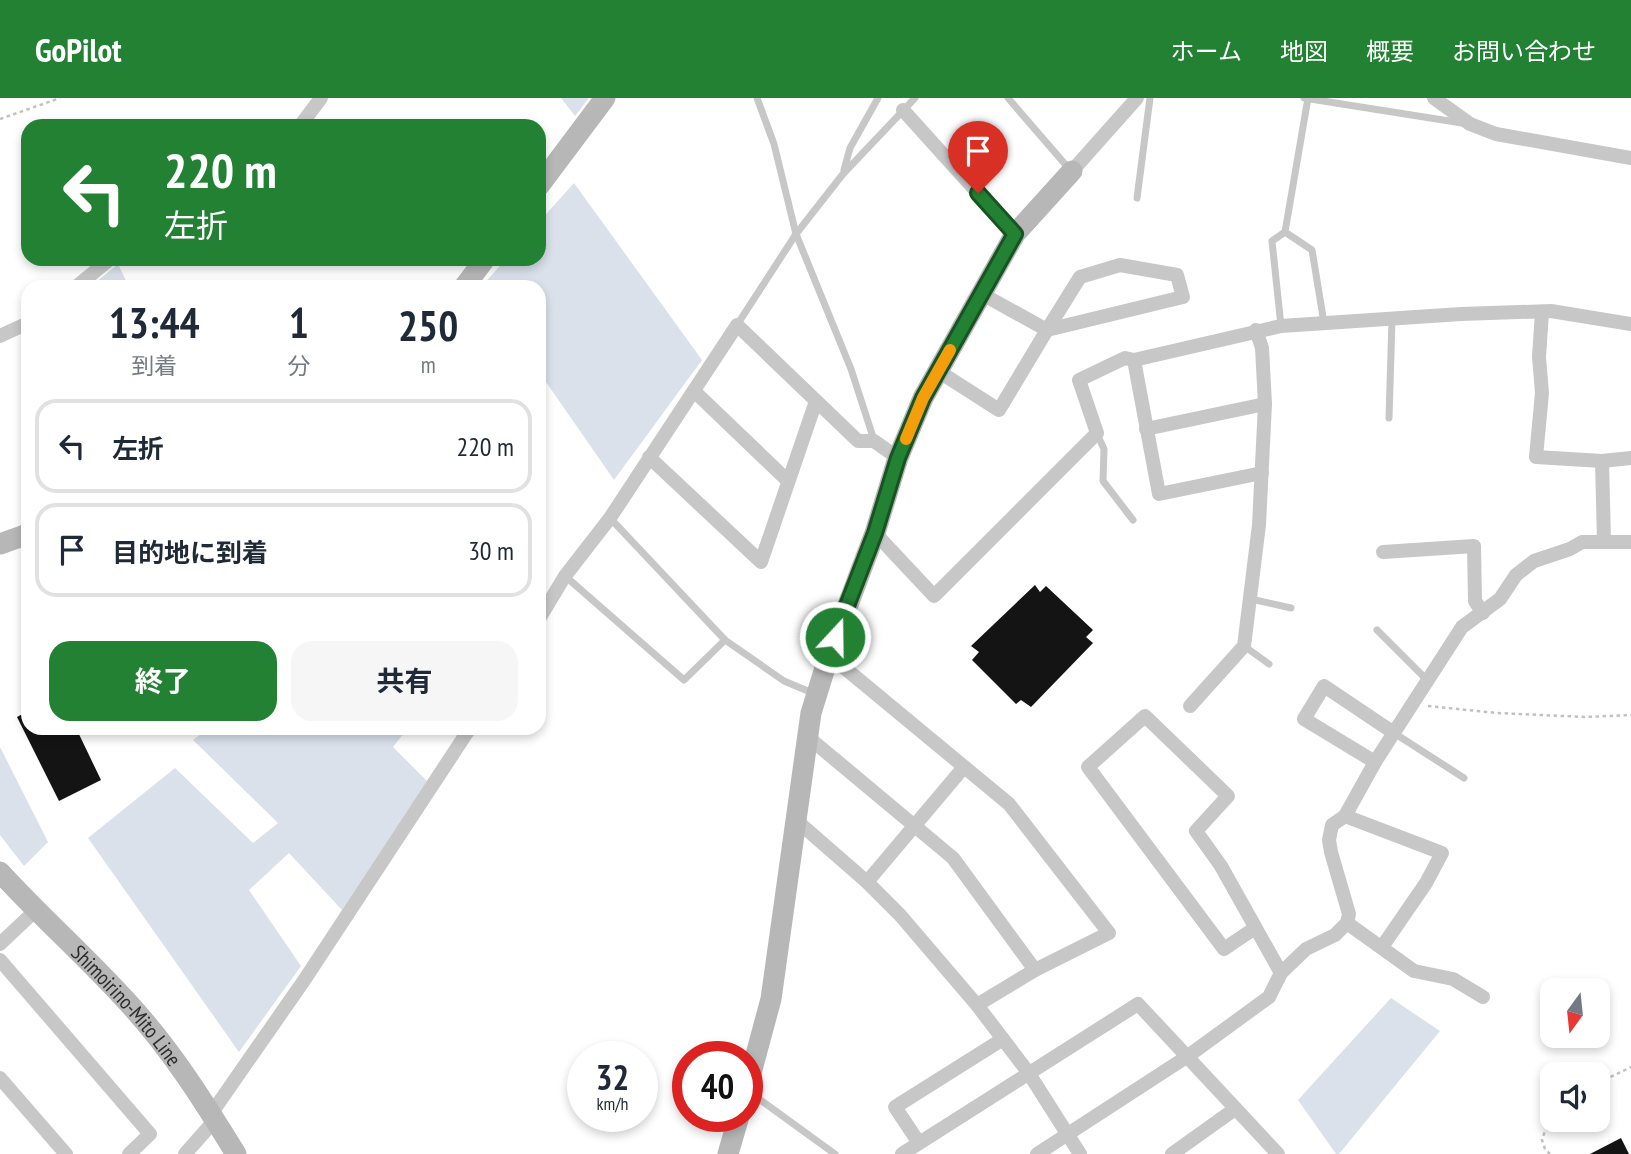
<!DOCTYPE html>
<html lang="ja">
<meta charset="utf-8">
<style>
body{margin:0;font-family:"PT Sans Narrow","Noto Sans JP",sans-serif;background:#f6f6f7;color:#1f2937;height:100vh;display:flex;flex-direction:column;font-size:26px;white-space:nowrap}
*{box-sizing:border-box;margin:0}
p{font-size:23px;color:#747a83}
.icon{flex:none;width:38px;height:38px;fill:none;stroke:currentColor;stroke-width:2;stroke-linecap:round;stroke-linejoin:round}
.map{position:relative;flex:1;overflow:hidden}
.side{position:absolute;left:21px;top:182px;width:525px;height:455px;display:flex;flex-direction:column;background:#fff;border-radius:21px;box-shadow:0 4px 10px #0003}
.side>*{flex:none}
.hud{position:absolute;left:21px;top:21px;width:525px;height:147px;border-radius:21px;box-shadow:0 4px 10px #0003;background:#238133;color:#fff;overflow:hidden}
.needle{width:46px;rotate:195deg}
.tools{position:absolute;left:1540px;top:880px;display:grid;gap:14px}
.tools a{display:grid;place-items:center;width:70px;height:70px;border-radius:14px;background:#fff;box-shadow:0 4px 10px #0003;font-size:35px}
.speed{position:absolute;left:567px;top:943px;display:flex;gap:14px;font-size:35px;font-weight:700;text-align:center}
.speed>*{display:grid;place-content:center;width:91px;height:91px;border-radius:50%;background:#fff;box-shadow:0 4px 10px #0003;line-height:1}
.speed small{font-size:18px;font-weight:400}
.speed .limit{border:10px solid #d22;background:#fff;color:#111}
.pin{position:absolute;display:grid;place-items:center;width:60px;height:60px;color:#fff;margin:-72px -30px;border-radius:50% 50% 50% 0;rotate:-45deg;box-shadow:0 0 7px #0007}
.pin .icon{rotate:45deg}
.me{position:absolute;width:77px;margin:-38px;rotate:21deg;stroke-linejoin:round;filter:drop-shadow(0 0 5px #0008)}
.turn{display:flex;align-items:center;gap:24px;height:147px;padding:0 28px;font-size:32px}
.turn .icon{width:91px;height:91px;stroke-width:2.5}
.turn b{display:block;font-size:49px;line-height:60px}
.eta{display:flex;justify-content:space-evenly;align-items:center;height:119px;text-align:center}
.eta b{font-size:42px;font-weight:700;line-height:49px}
.primary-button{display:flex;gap:14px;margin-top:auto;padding:14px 28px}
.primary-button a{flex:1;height:80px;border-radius:21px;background:#238133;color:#fff;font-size:28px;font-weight:700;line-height:80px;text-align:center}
.primary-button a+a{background:#f6f6f7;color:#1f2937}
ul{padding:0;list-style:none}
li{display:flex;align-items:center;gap:21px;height:94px;margin:0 14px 10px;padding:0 14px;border:4px solid #e0e1e3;border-radius:21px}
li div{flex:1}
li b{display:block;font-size:26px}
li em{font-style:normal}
header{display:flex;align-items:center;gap:42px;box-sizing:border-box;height:98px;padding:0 35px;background:#238133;color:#fff}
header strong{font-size:33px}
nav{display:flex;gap:38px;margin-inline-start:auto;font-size:24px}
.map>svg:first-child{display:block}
.green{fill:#dae1eb}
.building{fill:#141414}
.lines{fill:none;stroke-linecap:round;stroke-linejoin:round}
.path{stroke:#c1c1c1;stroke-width:2.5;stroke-dasharray:3.5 3.5;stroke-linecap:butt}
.lane{stroke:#c7c7c7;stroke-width:7}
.street{stroke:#c7c7c7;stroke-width:14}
.secondary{stroke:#b7b7b7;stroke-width:21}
.route-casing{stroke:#175421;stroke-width:18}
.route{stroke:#238133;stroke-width:12}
.slow{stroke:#f59e0b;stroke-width:12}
.labels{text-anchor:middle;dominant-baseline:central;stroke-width:7;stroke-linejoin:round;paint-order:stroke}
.street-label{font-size:21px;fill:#2d2d2d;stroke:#fff}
</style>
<header>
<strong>GoPilot</strong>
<nav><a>ホーム</a><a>地図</a><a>概要</a><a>お問い合わせ</a></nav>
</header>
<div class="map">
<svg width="1631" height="1056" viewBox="0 0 1631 1056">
<rect width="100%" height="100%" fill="#fff"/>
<g class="green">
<polygon points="561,0 589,0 575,18"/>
<polygon points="574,85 702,262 614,382 539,274 539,189 481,189 506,161 539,161 539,124"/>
<polygon points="118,166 129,189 90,189"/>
<polygon points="209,630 408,630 393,649 427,683 342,812 289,755 249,792 301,868 239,954 88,740 175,670 253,745 278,725 193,642"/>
<polygon points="0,649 48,744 24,768 0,737"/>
<polygon points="1391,900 1440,933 1339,1056 1336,1056 1298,1002"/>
</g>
<g class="building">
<polygon points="1035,487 1040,494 1046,488 1093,532 1086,539 1093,545 1031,609 1021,602 1016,606 972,562 979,554 971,548"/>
<polygon points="28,613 28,630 76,630 101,682 59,703 17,619"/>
<polygon points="1621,1040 1629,1056 1590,1056"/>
</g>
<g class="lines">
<g class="path">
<polyline points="0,21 60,0"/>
<polyline points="1428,608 1497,615 1585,619 1631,617"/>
<polyline points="1598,985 1631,969"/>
<polyline points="1550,1056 1545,1051 1542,1042 1545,1033 1561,1022"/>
</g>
<g class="lane">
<polyline points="757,0 774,46 796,136 851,271 874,342"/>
<polyline points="1008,0 1071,73"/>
<polyline points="1304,0 1462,25"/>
<polyline points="1308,0 1285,134 1312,152 1324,225"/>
<polyline points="844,72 850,50 878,0"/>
<polyline points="1137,100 1150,0"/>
<polyline points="737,227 796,136 843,76 915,0"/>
<polyline points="1281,228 1272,143 1285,134"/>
<polyline points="1389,320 1392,222"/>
<polyline points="1097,336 1104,351 1103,383 1133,422"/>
<polyline points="610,420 725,542 784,583 815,596"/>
<polyline points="565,478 684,582 725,542"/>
<polyline points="1251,501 1291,510"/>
<polyline points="1377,532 1428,583"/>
<polyline points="1244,548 1269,566"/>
<polyline points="1394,635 1464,680"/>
<polyline points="748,993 835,1056"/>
</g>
<g class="street">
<polyline points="1434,0 1470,26 1496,36 1631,60"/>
<polyline points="903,12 1015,136"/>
<polyline points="300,28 321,0"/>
<polyline points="1072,73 1137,0"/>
<polygon points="1120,167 1177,177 1183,199 1047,232 1080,179"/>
<polyline points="76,189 110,161"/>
<polyline points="1542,214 1539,259 1542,295 1536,359 1602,363 1631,360"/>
<polyline points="0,238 28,225"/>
<polyline points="938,273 999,312 1047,232 982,196"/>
<polyline points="694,293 788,383"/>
<polyline points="1146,331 1265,306"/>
<polyline points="649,359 761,464 816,303"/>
<polyline points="1602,363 1604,443"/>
<polyline points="1262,375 1159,396 1134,262 1281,228 1461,216 1551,213 1631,226"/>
<polyline points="875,435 934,498 1097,335 1079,282 1125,260 1134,262"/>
<polyline points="1383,454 1474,448 1475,503 1483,515"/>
<polyline points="539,521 565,478 610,420 737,227 858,343 874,343 898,360"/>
<polyline points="829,557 1009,706 1109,835 1035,872 977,907"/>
<polyline points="1190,608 1244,548 1259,427 1265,306 1262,250 1256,232"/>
<polyline points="808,639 953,760 1035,872"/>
<polyline points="1375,664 1304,621 1324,588 1394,635"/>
<polyline points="1345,718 1442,755 1426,785 1382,849"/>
<polyline points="797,723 867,784 900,817 977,907 1028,974 1080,1056"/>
<polyline points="867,784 964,669"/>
<polyline points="1347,825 1414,873 1453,881 1483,899"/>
<polyline points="1255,830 1224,851 1088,669 1145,618 1228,698 1196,733 1221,768 1281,875"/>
<polyline points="0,846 36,812"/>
<polyline points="0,862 150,1036 129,1056"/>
<polyline points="0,980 66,1056"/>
<polyline points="211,1016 305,881 470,630"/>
<polyline points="919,1045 895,1009 1003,941"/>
<polyline points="185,1056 215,1022"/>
<polyline points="902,1056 1138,906 1278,1056"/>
<polyline points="1037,1056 1188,958 1269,899 1281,875 1306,851 1335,837 1347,825 1349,816 1331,754 1329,742 1332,727 1345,718 1375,664 1462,529 1500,501 1516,477 1534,463 1570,451 1582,444 1631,444"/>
<polyline points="1172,1056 1235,1011"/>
</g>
<g class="secondary">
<polyline points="539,88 605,0"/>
<polyline points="464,189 485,161"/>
<polyline points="0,446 28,436"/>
<path id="s1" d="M0,774c42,46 89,87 131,134 41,45 73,96 105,148"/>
<polyline points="747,990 771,901 811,615 829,557 875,435 898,360 923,300 1015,136 1072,73"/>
<polyline points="728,1056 739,1018"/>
</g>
</g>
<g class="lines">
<defs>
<polyline id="route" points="835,539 875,435 898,360 923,300 1015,136 978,95"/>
</defs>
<use href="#route" class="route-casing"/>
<use href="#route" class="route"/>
<polyline class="slow" points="906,341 923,300 950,252"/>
</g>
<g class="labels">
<g class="street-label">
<text stroke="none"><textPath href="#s1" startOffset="184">Shimoirino-Mito Line</textPath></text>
</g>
</g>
</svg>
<div class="tools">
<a><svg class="needle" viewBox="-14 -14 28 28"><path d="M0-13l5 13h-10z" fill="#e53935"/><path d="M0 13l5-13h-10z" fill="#747a83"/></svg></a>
<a><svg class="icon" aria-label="sound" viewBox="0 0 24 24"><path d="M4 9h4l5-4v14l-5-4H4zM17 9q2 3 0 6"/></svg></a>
</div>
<div class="speed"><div>32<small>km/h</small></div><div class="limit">40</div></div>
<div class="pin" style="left:978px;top:95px;background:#d93025"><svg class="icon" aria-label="arrive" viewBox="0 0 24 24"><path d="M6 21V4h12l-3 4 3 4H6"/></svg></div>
<svg class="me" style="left:835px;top:539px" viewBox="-20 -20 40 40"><circle r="17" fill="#238133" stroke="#fff" stroke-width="3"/><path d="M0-11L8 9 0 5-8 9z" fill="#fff"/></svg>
<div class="hud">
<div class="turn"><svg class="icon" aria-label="left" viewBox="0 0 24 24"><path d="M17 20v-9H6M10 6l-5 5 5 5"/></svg><div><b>220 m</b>左折</div></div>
</div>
<section class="side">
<div class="eta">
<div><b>13:44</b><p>到着</p></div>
<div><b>1</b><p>分</p></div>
<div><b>250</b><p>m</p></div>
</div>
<ul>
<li><svg class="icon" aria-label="left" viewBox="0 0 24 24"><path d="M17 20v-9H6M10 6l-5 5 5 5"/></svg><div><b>左折</b></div><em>220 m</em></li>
<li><svg class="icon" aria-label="arrive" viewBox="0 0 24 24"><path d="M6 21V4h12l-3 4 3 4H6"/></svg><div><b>目的地に到着</b></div><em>30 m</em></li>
</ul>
<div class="primary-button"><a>終了</a><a>共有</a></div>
</section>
</div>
